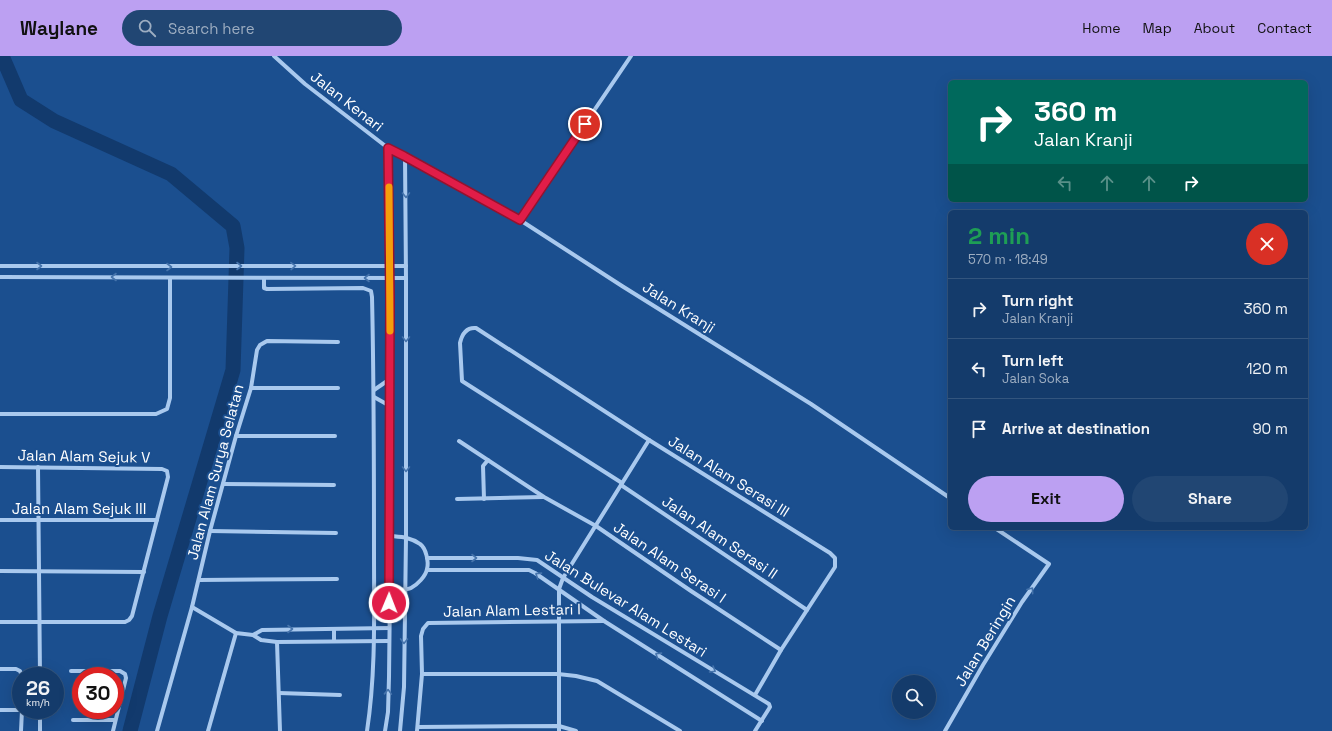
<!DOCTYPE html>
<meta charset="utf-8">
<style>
body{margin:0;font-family:"Space Grotesk",sans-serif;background:#214673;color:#f1f3f6;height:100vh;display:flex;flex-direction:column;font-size:15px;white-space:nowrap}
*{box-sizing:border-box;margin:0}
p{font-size:13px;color:#9dadc1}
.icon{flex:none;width:22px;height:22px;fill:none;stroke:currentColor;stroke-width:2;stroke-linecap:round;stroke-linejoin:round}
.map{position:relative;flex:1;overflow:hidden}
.side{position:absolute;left:948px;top:154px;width:360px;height:320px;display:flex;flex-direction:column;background:#143b6b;border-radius:6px;box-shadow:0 4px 16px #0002,0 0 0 1px #33557e}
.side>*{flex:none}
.top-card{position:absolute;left:948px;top:24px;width:360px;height:122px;border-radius:6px;box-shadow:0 4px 16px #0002,0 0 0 1px #33557e;background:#00695c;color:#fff;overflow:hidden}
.fabs{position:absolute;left:892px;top:619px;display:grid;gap:8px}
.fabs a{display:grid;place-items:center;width:44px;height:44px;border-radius:50%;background:#143b6b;box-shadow:0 4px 16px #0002,0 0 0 1px #33557e;font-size:20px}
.speed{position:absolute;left:12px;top:611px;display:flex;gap:8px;font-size:20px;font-weight:700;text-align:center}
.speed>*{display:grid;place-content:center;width:52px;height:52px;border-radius:50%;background:#143b6b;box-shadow:0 4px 16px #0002,0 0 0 1px #33557e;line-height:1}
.speed small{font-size:10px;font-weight:400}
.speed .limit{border:6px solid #d22;background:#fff;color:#111}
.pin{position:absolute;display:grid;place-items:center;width:34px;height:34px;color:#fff;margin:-17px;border:2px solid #fff;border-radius:50%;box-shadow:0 1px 4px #0007}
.me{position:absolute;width:44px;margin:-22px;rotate:1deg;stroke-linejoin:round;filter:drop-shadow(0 0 3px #0008)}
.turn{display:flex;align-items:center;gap:14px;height:84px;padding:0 20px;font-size:18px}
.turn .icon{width:52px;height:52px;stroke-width:2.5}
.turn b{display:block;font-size:28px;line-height:34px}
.lanes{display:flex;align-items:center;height:38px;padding:0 20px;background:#0003;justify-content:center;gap:20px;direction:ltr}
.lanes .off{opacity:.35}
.round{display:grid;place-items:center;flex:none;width:42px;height:42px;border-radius:21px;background:#214673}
.head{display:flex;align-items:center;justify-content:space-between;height:68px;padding:0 20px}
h1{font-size:24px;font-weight:700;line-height:30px;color:#1e9e55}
.action{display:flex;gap:8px;margin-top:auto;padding:8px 20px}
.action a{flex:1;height:46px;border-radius:24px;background:#bca0f2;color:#111;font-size:16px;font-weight:700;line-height:46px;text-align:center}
.action a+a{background:#214673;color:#f1f3f6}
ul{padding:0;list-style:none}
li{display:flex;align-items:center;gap:12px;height:60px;padding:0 20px;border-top:1px solid #33557e}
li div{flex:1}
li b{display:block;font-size:15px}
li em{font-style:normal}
header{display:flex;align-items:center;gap:24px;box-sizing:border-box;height:56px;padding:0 20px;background:#bca0f2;color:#111}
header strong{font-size:19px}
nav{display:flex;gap:22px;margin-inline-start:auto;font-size:14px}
.search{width:280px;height:36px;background:#214673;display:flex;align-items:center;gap:10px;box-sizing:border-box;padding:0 14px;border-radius:22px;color:#9dadc1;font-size:15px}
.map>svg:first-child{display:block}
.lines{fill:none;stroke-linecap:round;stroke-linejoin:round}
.river{stroke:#123a6d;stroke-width:15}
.minor{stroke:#a9c9ee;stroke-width:4}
.oneway{stroke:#4674ac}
.route-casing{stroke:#92132f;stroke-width:10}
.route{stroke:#e11d48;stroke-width:7}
.slow{stroke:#f59e0b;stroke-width:7}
.labels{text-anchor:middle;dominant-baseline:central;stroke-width:4;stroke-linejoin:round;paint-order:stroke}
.street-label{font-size:15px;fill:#fff;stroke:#1b4f8f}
</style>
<header>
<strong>Waylane</strong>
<div class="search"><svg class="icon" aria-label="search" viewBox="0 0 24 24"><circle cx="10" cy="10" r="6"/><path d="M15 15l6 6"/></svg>Search here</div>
<nav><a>Home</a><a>Map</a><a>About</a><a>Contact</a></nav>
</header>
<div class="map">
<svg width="1332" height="675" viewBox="0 0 1332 675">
<rect width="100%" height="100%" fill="#1b4f8f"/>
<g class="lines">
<polyline class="river" points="2,0 21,44 54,65 171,118 233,170 237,192 233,314 160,560 130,675"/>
<g class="minor">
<polyline points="274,0 305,28 388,92 405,100 520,164 622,230 811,348 950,442"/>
<polyline points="520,164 631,0"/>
<polyline points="0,210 406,210"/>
<polyline points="0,221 406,222"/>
<path d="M264,222v10l3,1 96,-1 8,3 1,6c2,85 2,170 2,255 0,60 2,120 -7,179"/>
<polyline points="251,332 338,332"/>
<polyline points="374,334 390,323"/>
<polyline points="374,341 390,350"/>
<polyline points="0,358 156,358 167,353 170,342 170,222"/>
<polyline points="236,380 335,380"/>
<polyline points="459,385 544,441 596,470 691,535 781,594"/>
<polyline points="0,411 162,413 167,415 168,421 132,560 129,564 125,566 0,566"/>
<polyline points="38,411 40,620"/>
<path d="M622,427l-160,-102 -2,-38c2,-9 6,-16 16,-15l173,112 181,113 5,5v9l-54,83 -26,45"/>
<polyline points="223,428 334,429"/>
<polyline points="621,429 807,554"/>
<polyline points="457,443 543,441"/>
<polyline points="484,443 483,410 488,404"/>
<polyline points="0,464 157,464"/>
<polyline points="210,475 336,477"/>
<polyline points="427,502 518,502 537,504 592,541 769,648 770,651 755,675"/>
<polyline points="427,514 529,514 535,517 604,565 762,665"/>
<polyline points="0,515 144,516"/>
<polyline points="199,524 337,523"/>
<path d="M390,533c7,0 15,2 21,-1 6,-3 15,-12 16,-19 2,-7 -1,-21 -7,-25 -9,-7 -20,-7 -30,-8"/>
<polyline points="192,551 236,577 253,579 261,584 277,586 388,585"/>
<polyline points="253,579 262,574 389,572"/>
<polyline points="334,585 334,573"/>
<polyline points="277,586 280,675"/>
<polyline points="0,613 16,613 20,615 22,620"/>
<polyline points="71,615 120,615 125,618 126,622 113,675"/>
<polyline points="422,618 558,618 576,620 597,625 680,675"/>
<polyline points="279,637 340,639"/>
<polyline points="0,654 21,654"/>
<polyline points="40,654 40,675"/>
<polyline points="73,664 115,664"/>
<polyline points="418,671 559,670 576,675"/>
<polyline points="21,675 22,654"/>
<polyline points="157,675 192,551 210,475 236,380 251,332 257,294 260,289 267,285 338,286"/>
<polyline points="208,675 236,577"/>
<polyline points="385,675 388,656 389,621 390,535 390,243 388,92"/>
<polyline points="400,675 404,631 406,482 406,222 405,100"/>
<polyline points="417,675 422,618 421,580 423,573 428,567 604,565"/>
<polyline points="559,675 559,533 563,522 649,384"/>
<polyline points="945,675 983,609 1022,546 1049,508 995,472"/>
</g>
</g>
<defs><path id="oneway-chevron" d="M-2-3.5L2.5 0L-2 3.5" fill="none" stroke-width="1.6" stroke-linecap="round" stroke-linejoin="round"/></defs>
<g class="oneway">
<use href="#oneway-chevron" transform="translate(406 139) rotate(89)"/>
<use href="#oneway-chevron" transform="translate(39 210)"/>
<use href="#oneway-chevron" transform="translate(239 210)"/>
<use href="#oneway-chevron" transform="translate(293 210) rotate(-1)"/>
<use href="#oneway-chevron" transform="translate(169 211)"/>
<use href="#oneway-chevron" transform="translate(114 221) rotate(-180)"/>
<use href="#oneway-chevron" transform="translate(367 222) rotate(-180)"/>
<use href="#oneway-chevron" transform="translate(406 283) rotate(90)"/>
<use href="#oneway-chevron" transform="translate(406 413) rotate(90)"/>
<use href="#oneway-chevron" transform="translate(474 502)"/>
<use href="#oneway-chevron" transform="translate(538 519) rotate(-147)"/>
<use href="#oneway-chevron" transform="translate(1031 534) rotate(-54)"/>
<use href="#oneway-chevron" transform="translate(290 573)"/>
<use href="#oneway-chevron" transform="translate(404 585) rotate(91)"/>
<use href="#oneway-chevron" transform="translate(658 599) rotate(-147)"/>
<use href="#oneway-chevron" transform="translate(713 614) rotate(31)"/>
<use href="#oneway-chevron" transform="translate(388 636) rotate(-88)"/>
</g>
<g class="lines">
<defs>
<polyline id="route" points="389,547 390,243 388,92 404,100 520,164 585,68"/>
</defs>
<use href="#route" class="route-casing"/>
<use href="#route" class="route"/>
<polyline class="slow" points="389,131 390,275"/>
</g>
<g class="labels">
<g class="street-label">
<text transform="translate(347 45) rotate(38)">Jalan Kenari</text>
<text transform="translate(679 251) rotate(32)">Jalan Kranji</text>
<text transform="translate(84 400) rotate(1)">Jalan Alam Sejuk V</text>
<text transform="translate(215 416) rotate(-75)">Jalan Alam Surya Selatan</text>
<text transform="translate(729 420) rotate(32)">Jalan Alam Serasi III</text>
<text x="79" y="452">Jalan Alam Sejuk III</text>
<text transform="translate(720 481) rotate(34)">Jalan Alam Serasi II</text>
<text transform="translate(670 506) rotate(34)">Jalan Alam Serasi I</text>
<text transform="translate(626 547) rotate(32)">Jalan Bulevar Alam Lestari</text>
<text transform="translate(512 554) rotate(-1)">Jalan Alam Lestari I</text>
<text transform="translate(985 585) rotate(-59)">Jalan Beringin</text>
</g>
</g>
</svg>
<div class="fabs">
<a><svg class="icon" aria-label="search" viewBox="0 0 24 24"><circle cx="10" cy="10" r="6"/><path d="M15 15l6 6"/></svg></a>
</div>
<div class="speed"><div>26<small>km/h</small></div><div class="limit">30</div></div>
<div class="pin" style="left:585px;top:68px;background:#d93025"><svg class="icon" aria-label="arrive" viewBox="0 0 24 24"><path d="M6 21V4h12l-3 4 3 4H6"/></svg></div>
<svg class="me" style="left:389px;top:547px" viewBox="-20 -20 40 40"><circle r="17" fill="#e11d48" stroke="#fff" stroke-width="3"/><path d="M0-11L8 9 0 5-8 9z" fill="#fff"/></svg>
<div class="top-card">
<div class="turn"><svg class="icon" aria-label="right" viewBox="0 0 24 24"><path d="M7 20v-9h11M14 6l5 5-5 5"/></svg><div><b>360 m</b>Jalan Kranji</div></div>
<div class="lanes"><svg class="icon off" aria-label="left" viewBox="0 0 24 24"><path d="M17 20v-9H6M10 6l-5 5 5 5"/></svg><svg class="icon off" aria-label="ahead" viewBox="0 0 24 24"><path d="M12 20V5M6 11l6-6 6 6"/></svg><svg class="icon off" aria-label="ahead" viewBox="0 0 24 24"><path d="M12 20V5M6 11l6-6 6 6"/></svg><svg class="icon" aria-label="right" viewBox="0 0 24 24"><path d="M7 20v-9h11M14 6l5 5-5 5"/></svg></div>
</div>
<section class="side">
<div class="head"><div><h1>2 min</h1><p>570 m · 18:49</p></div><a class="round" style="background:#d93025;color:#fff"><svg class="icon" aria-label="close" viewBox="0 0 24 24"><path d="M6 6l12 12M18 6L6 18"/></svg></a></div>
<ul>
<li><svg class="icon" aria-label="right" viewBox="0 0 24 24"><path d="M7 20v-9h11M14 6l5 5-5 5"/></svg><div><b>Turn right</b><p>Jalan Kranji</p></div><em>360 m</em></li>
<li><svg class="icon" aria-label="left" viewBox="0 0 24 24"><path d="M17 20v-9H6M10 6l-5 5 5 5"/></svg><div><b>Turn left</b><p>Jalan Soka</p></div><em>120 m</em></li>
<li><svg class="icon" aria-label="arrive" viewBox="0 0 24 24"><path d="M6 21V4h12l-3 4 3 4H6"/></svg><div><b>Arrive at destination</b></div><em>90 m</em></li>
</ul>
<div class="action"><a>Exit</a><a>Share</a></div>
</section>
</div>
